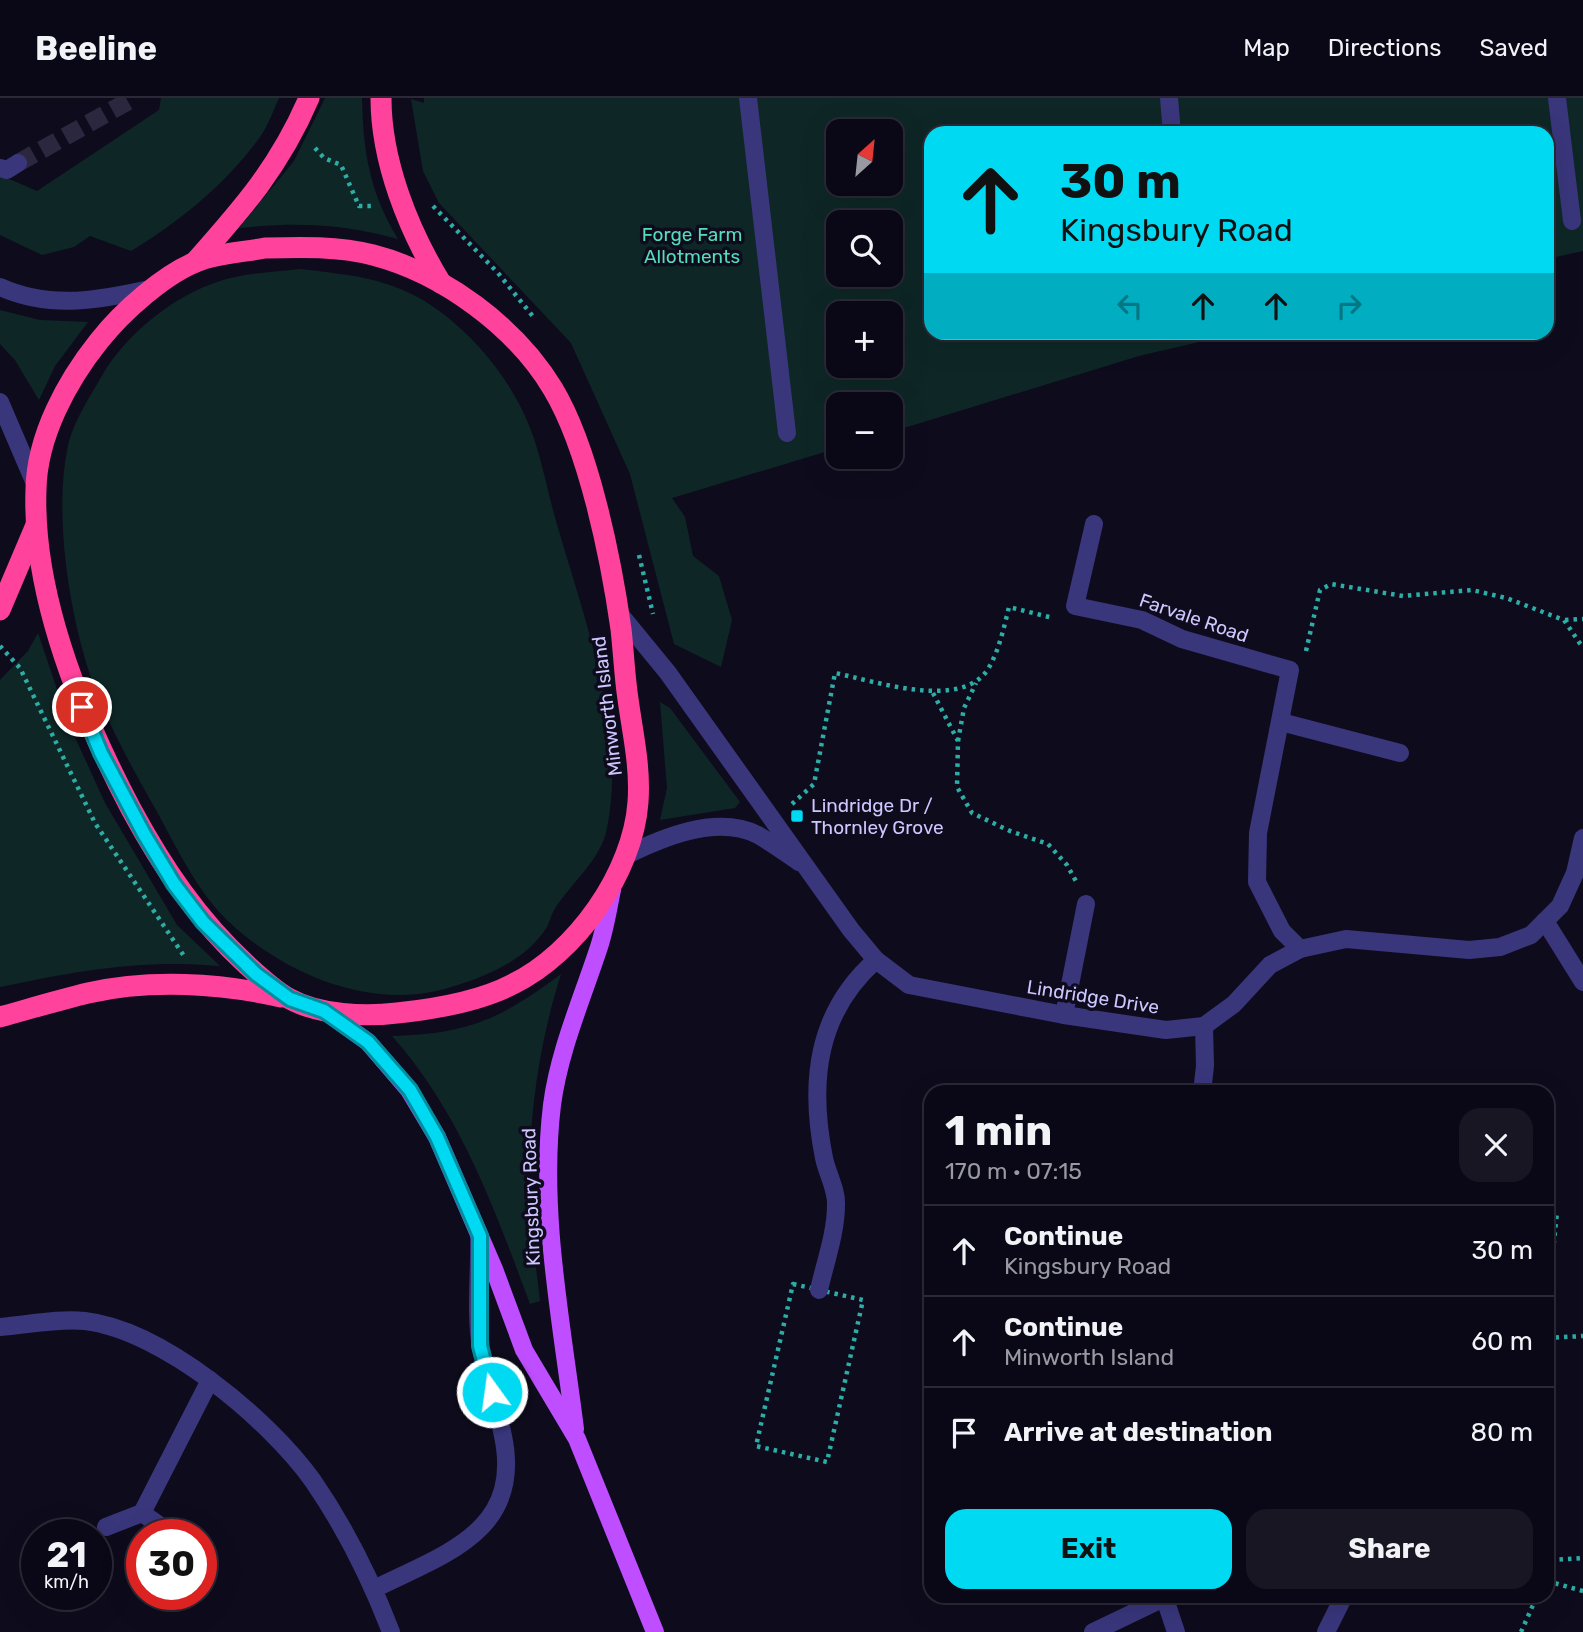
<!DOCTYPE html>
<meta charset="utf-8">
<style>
body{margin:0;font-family:Rubik,sans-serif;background:#181623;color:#f1f3f6;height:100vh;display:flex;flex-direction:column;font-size:26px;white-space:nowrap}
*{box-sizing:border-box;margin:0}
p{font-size:23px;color:#999aa1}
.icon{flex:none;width:38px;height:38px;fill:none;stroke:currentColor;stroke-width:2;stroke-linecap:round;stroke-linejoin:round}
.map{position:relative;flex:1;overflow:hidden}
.details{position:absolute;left:924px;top:987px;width:630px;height:518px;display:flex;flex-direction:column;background:#0a0816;border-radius:21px;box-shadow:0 7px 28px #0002,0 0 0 2px #2a2935}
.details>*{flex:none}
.hud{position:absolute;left:924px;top:28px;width:630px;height:214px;border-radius:21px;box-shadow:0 7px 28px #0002,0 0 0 2px #2a2935;background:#00d9f2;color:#111;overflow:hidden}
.needle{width:46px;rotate:27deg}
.buttons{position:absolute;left:826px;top:21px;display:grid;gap:14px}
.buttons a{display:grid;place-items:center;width:77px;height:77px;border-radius:14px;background:#0a0816;box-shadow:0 7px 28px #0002,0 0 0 2px #2a2935;font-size:35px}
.speed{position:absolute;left:21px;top:1421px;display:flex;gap:14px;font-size:35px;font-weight:700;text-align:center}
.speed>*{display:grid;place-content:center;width:91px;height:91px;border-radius:50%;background:#0a0816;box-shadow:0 7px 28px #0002,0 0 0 2px #2a2935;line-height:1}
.speed small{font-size:18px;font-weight:400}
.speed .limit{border:10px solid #d22;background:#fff;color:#111}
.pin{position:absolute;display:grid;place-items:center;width:60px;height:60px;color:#fff;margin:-30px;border:4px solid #fff;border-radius:50%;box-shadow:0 2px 7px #0007}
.me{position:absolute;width:77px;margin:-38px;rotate:346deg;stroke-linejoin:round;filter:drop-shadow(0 0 5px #0008)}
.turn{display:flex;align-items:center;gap:24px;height:147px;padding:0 21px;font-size:32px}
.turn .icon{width:91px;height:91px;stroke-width:2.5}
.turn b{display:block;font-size:49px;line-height:60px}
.lanes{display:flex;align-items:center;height:66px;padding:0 21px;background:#0003;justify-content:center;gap:35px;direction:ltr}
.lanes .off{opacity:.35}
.round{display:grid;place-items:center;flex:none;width:74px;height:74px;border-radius:21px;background:#181623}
.headline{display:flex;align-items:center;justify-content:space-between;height:119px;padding:0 21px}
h1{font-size:42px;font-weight:700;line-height:52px}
.cta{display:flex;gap:14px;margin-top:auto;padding:14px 21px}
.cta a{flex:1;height:80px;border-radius:21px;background:#00d9f2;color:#111;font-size:28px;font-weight:700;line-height:80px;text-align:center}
.cta a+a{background:#181623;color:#f1f3f6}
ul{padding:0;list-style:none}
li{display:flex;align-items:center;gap:21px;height:91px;padding:0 21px;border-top:2px solid #2a2935}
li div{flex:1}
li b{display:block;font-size:26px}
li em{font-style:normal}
header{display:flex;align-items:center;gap:42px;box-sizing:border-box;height:98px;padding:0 35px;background:#0a0816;border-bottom:2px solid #2a2935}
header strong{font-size:33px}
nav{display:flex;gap:38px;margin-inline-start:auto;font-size:24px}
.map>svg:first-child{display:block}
.green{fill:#0e2726;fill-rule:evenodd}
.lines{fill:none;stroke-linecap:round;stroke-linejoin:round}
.minor-tunnel{stroke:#2b273f;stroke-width:18;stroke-dasharray:18 9;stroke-linecap:butt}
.path{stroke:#2caea7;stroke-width:4.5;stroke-dasharray:3.5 5;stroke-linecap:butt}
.minor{stroke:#39367c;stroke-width:18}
.major{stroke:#be4eff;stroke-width:18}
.highway{stroke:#ff429c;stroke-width:21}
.route-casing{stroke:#008d9d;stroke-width:18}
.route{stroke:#00d9f2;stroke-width:12}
.poi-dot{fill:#00d9f2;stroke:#0e0b1d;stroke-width:2.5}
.labels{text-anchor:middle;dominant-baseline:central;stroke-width:7;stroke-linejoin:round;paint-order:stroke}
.park-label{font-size:19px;fill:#53debc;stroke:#0e0b1d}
.street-label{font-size:19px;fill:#cec7ff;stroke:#0e0b1d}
.poi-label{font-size:19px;fill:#cec7ff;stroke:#0e0b1d;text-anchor:start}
</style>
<header>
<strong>Beeline</strong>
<nav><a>Map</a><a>Directions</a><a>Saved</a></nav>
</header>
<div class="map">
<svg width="1583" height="1534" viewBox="0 0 1583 1534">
<rect width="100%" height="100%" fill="#0e0b1d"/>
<g class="green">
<path d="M161,0h118c-6,13 -11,28 -19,39 -33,46 -81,85 -129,114l-41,-15 -16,11 -32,8 -42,-20v-60l37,16 122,-81z"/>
<path d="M325,0h37c1,54 8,95 36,141 -57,-15 -100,-17 -159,-11l55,-67z"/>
<path d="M424,0h1159v153l-36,8v-126h-616v199l307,1 -99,23 -248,76v-28h-53v44l-166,50 13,19 8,39 26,20 13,44 -11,47 -47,-23 -44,-170 -59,-131 -132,-140 -16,-32 -12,-72 13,4zM838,33h53v53h-53zM838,124h53v53h-53zM838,215h53v53h-53z"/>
<path d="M300,171c54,6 98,10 142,44 35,27 64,62 82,101 16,33 22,73 32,107 27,94 71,209 51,307 -6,33 -38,56 -54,84 -3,6 -4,13 -8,18 -21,31 -60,47 -94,57 -77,25 -165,-12 -222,-65 -34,-32 -54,-79 -77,-119 -18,-32 -36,-65 -51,-99 -29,-68 -49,-185 -33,-258 5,-24 23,-51 35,-72 24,-41 72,-79 117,-93 25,-8 54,-9 80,-12z"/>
<polygon points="0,212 40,222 88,224 55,268 39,302 15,262 0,246"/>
<path d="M38,535l30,89 37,81 72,122 43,41c-78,-7 -144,5 -220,21v-307l28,-29z"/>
<polygon points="660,604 670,610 740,704 735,710 660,722 667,690"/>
<path d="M561,876c-22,69 -32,142 -32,214 0,37 7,76 11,113l-10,3c-35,-94 -70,-192 -138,-268 76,-2 109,-17 169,-62z"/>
</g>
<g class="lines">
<polyline class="minor-tunnel" points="18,65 134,0"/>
<g class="path">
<polyline points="315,50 324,60 341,67 359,108 375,108"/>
<polyline points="433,108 498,175 535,221"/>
<polyline points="639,457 653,516"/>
<polyline points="1565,522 1583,521"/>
<polyline points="0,548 20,570 95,725 184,858"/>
<polyline points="1306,553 1320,492 1331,486 1403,498 1472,492 1506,500 1564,522 1583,550"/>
<polyline points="933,595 958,643 957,689 972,715 1010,733 1048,746 1067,767 1077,785"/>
<polyline points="958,643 964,610 976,585"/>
<path d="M792,706l22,-20 21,-111c40,8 126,38 153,-4 11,-18 16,-42 21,-62l44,11"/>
<polygon points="793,1186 863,1202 827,1364 756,1348"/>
<polyline points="1547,1214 1557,1114"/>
<polyline points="1547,1240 1583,1238"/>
<polyline points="1547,1331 1551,1462 1547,1474"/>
<polyline points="1551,1462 1583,1460"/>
<polyline points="1547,1483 1583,1493"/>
<polyline points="1521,1534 1537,1498"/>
</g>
<g class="minor">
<polyline points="748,0 787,335"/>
<polyline points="1169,0 1172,35"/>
<polyline points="1557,0 1572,123"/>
<polyline points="0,70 7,72 18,65"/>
<path d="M0,189c51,23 101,13 154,1"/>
<polyline points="0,304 36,388"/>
<polyline points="1094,426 1075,508 1142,522 1182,541 1290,572 1258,735 1257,784 1282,833 1300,851"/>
<polyline points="618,514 668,575 851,832 876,862 909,887 1064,917 1166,932 1204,928 1234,906 1270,867 1300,851 1346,841 1469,852 1500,849 1531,837 1560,808 1575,775 1583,740"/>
<polyline points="1281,624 1400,655"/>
<path d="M623,759c38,-19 93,-43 135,-22 14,8 28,18 41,27"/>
<polyline points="1545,823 1583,884"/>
<polyline points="1064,917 1086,806"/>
<polyline points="1202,994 1205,968 1204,928"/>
<path d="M819,1192c6,-27 17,-57 17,-85 1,-15 -9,-32 -12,-47 -15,-75 -8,-145 52,-198"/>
<path d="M0,1229c27,-2 58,-9 85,-6 77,9 184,98 228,160 31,45 58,99 78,151"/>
<polyline points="142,1415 210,1282"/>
<polyline points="106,1429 142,1415 162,1429"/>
<path d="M374,1491c70,-35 149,-57 129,-153 -6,-30 -17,-58 -22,-88 -6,-35 -1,-76 -2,-112"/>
<polyline points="1164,1498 1176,1534"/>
<polyline points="1093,1534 1164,1500"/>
<polyline points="1326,1534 1344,1498"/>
</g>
<g class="major">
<polyline points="325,913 368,944 409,992 437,1039 494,1171 524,1252 577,1341 655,1534"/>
<path d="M575,1331c-13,-105 -36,-217 -23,-324 7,-54 30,-106 47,-158 6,-18 9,-38 13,-57"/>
</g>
<g class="highway">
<path d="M381,0c0,63 27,131 60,185"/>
<path d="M265,150c36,-1 73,-2 108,7 70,18 143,72 180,134 36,60 58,170 68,240 2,18 3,36 5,54 4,40 15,78 12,119 -5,71 -62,151 -125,182 -34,18 -78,25 -116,29 -32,4 -78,2 -107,-14 -15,-8 -30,-22 -43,-34 -49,-45 -84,-97 -116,-156 -49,-93 -99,-213 -95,-320 1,-53 31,-108 63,-148 23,-29 67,-69 102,-81 20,-7 43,-8 64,-12z"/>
<path d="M195,164c48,-54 85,-96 114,-164"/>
<polyline points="0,512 36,427"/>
<path d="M0,919c29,-8 59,-17 88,-24 62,-14 132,-10 193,4"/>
</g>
</g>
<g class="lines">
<defs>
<polyline id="route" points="82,609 101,655 144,736 174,786 203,824 256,876 290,901 324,913 368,944 410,992 437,1039 480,1138 480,1248 492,1294"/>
</defs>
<use href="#route" class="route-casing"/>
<use href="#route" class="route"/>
</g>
<rect class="poi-dot" x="790" y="711" width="14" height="14" rx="3.5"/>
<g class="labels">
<g class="park-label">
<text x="692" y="136">Forge Farm<tspan x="692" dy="22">Allotments</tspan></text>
</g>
<g class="street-label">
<text transform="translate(1194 520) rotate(19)">Farvale Road</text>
<text transform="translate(607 608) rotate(-97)">Minworth Island</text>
<text transform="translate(1093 899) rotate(9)">Lindridge Drive</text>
<text transform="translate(531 1099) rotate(-92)">Kingsbury Road</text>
</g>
<g class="poi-label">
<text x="811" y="707">Lindridge Dr /<tspan x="811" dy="22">Thornley Grove</tspan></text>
</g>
</g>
</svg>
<div class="buttons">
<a><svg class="needle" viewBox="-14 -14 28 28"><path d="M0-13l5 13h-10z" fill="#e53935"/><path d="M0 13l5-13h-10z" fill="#999aa1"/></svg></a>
<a><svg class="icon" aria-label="search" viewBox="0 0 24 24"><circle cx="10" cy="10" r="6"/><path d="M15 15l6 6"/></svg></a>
<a>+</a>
<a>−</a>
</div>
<div class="speed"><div>21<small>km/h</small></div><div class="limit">30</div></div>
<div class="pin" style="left:82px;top:609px;background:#d93025"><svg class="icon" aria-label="arrive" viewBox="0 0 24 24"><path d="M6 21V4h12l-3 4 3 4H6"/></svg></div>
<svg class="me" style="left:492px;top:1294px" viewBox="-20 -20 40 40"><circle r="17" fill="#00d9f2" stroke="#fff" stroke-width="3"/><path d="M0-11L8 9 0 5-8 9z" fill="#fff"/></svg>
<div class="hud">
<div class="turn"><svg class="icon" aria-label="ahead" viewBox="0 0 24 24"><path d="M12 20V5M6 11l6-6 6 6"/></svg><div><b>30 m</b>Kingsbury Road</div></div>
<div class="lanes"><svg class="icon off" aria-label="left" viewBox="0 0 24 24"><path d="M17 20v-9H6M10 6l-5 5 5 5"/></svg><svg class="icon" aria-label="ahead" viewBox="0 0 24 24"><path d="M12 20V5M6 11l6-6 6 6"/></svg><svg class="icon" aria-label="ahead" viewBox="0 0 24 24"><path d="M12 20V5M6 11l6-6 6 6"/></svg><svg class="icon off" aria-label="right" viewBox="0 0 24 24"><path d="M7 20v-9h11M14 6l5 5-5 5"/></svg></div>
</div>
<section class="details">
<div class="headline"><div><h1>1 min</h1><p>170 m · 07:15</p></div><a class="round"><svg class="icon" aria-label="close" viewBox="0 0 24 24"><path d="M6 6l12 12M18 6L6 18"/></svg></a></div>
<ul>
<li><svg class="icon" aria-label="ahead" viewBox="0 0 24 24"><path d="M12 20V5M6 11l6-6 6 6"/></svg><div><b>Continue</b><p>Kingsbury Road</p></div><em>30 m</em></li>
<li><svg class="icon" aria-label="ahead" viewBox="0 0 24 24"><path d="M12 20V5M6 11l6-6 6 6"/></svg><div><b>Continue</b><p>Minworth Island</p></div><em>60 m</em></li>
<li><svg class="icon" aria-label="arrive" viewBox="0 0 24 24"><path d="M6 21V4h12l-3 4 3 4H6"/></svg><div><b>Arrive at destination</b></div><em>80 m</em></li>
</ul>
<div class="cta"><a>Exit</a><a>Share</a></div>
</section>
</div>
